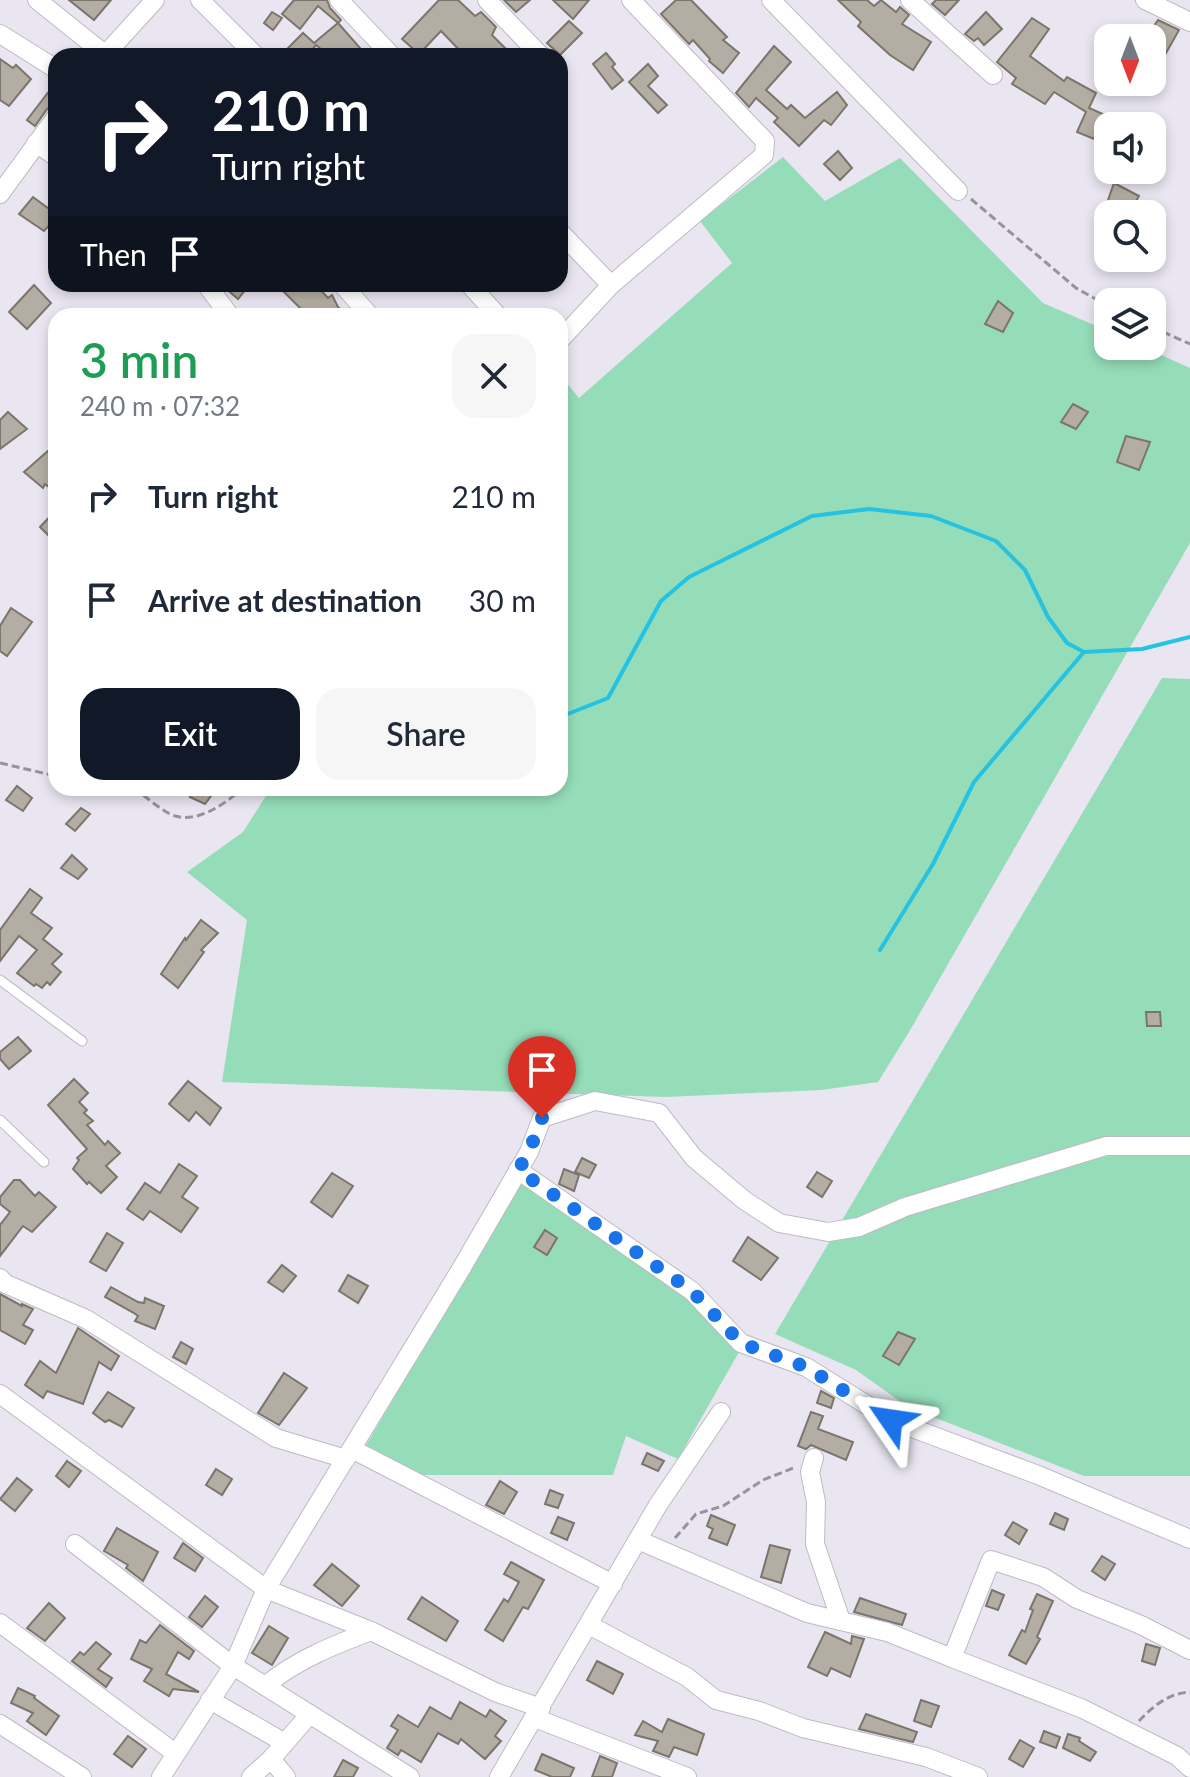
<!DOCTYPE html>
<meta charset="utf-8">
<style>
body{margin:0;font-family:Lato,sans-serif;background:#f6f6f7;color:#1f2937;height:100vh;display:flex;flex-direction:column;font-size:30px;white-space:nowrap}
*{box-sizing:border-box;margin:0}
p{font-size:26px;color:#747a83}
.icon{flex:none;width:44px;height:44px;fill:none;stroke:currentColor;stroke-width:2;stroke-linecap:round;stroke-linejoin:round}
.map{position:relative;flex:1;overflow:hidden}
.details{position:absolute;left:48px;top:308px;width:520px;height:488px;display:flex;flex-direction:column;background:#fff;border-radius:24px;box-shadow:0 4px 12px #0003}
.details>*{flex:none}
.hud{position:absolute;left:48px;top:48px;width:520px;height:244px;border-radius:24px;box-shadow:0 4px 12px #0003;background:#111827;color:#fff;overflow:hidden}
.needle{width:52px;rotate:180deg}
.fabs{position:absolute;left:1094px;top:24px;display:grid;gap:16px}
.fabs a{display:grid;place-items:center;width:72px;height:72px;border-radius:16px;background:#fff;box-shadow:0 4px 12px #0003;font-size:40px}
.pin{position:absolute;display:grid;place-items:center;width:68px;height:68px;color:#fff;margin:-82px -34px;border-radius:50% 50% 50% 0;rotate:-45deg;box-shadow:0 0 8px #0007}
.pin .icon{rotate:45deg}
.me{position:absolute;width:88px;margin:-44px;rotate:302deg;stroke-linejoin:round;filter:drop-shadow(0 0 6px #0008)}
.turn{display:flex;align-items:center;gap:28px;height:168px;padding:0 32px;font-size:36px}
.turn .icon{width:104px;height:104px;stroke-width:2.5}
.turn b{display:block;font-size:56px;line-height:68px}
.then{display:flex;align-items:center;height:76px;padding:0 32px;background:#0003;gap:16px;font-size:30px}
.round{display:grid;place-items:center;flex:none;width:84px;height:84px;border-radius:24px;background:#f6f6f7}
.overview{display:flex;align-items:center;justify-content:space-between;height:136px;padding:0 32px}
h1{font-size:48px;font-weight:600;line-height:60px;color:#1e9e55}
.button{display:flex;gap:16px;margin-top:auto;padding:16px 32px}
.button a{flex:1;height:92px;border-radius:24px;background:#111827;color:#fff;font-size:32px;font-weight:600;line-height:92px;text-align:center}
.button a+a{background:#f6f6f7;color:#1f2937}
ul{padding:0;list-style:none}
li{display:flex;align-items:center;gap:24px;height:104px;padding:0 32px}
li div{flex:1}
li b{display:block;font-size:30px}
li em{font-style:normal}
.map>svg:first-child{display:block}
.green{fill:#95ddb9}
.lines{fill:none;stroke-linecap:round;stroke-linejoin:round}
.stream{stroke:#25c2e1;stroke-width:4}
.building{fill:#b4ada3;stroke:#7b756c;stroke-width:2}
.lane-casing{stroke:#bebac6;stroke-width:11}
.street-casing{stroke:#bebac6;stroke-width:20}
.path{stroke:#96939b;stroke-width:3;stroke-dasharray:8 4;stroke-linecap:butt}
.lane{stroke:#fff;stroke-width:9}
.street{stroke:#fff;stroke-width:18}
.route{stroke:#1a73e8;stroke-width:14;stroke-dasharray:0 25.2}
</style>
<div class="map">
<svg width="1190" height="1777" viewBox="0 0 1190 1777">
<rect width="100%" height="100%" fill="#e9e6f1"/>
<g class="green">
<polygon points="783,157 825,201 900,158 1043,303 1108,331 1108,346 1141,346 1190,368 1190,543 909,1032 878,1082 821,1090 666,1097 222,1082 247,920 187,872 243,832 271,788 560,788 560,375 579,398 732,263 700,221"/>
<polygon points="1162,678 1190,679 1190,1476 1084,1476 908,1407 856,1370 775,1334"/>
<polygon points="521,1181 687,1296 739,1352 678,1459 626,1436 613,1475 415,1475 365,1447"/>
</g>
<g class="lines">
<g class="stream">
<polyline points="560,717 608,698 661,601 689,577 812,516 869,509 931,516 996,541 1025,570 1048,617 1067,643 1084,652 1142,649 1190,637"/>
<polyline points="880,950 933,864 974,782 1083,653"/>
</g>
</g>
<g class="building">
<polygon points="69,0 111,0 94,20"/>
<polygon points="294,0 327,0 330,8 341,20 338,23 318,6 300,29 282,14"/>
<polygon points="439,0 458,0 475,16 481,12 496,27 492,35 513,56 465,56 441,31 419,54 402,39"/>
<polygon points="504,0 530,0 516,12"/>
<polygon points="553,0 589,0 573,19"/>
<polygon points="676,0 691,0 727,37 723,40 739,53 723,73 709,61 710,59 693,40 689,44 661,14"/>
<polygon points="838,0 867,0 874,6 881,0 896,12 900,7 909,15 902,24 931,42 913,70 890,55 858,26 861,22"/>
<polygon points="936,0 959,0 945,15 932,4"/>
<polygon points="272,12 282,18 273,30 264,23"/>
<polygon points="986,12 1002,29 984,45 978,38 974,41 965,34"/>
<polygon points="1032,18 1049,29 1030,56 1064,81 1067,77 1096,93 1089,108 1105,115 1094,139 1077,132 1086,112 1054,92 1045,104 1012,84 1016,78 997,62"/>
<polygon points="1158,20 1179,30 1152,78 1152,35 1149,33"/>
<polygon points="569,21 582,33 560,55 547,43"/>
<polygon points="338,23 367,56 329,56 316,45 307,56 295,56 288,48 303,33 314,43"/>
<polygon points="774,46 791,62 766,90 787,109 791,105 805,118 837,92 847,105 831,125 824,120 799,146 774,122 778,118 756,98 749,107 736,93"/>
<polygon points="606,53 615,64 612,67 623,80 612,89 593,64"/>
<polygon points="0,59 13,68 16,65 31,79 9,106 0,100"/>
<polygon points="648,64 658,76 648,86 667,105 658,113 629,82"/>
<polygon points="50,90 56,96 56,105 47,109 35,126 27,120"/>
<polygon points="838,151 852,168 840,180 824,164"/>
<polygon points="1114,183 1139,196 1129,214 1107,203"/>
<polygon points="33,197 56,214 56,218 44,231 19,214"/>
<polygon points="221,284 250,284 238,299"/>
<polygon points="276,284 315,284 328,298 332,295 338,307 348,316 308,316"/>
<polygon points="34,285 51,303 27,329 9,312"/>
<polygon points="998,301 1013,313 1003,332 985,324"/>
<polygon points="1073,404 1088,412 1076,429 1061,422"/>
<polygon points="8,412 27,429 0,449 0,420"/>
<polygon points="1126,436 1150,442 1139,470 1117,462"/>
<polygon points="49,450 56,454 56,493 45,484 43,488 24,472"/>
<polygon points="56,510 56,543 40,527"/>
<polygon points="11,608 32,622 7,656 0,651 0,626"/>
<polygon points="17,786 32,798 23,811 6,800"/>
<polygon points="197,788 217,788 205,804 190,797"/>
<polygon points="81,808 90,814 75,831 66,824"/>
<polygon points="72,855 87,869 78,879 61,868"/>
<polygon points="30,889 42,898 31,913 52,928 43,939 62,954 52,964 61,972 50,985 47,982 42,988 36,984 34,986 17,973 37,950 19,936 0,961 0,930"/>
<polygon points="201,920 218,933 201,950 204,952 178,988 161,974 185,938 186,940"/>
<polygon points="1146,1012 1160,1012 1161,1026 1147,1026"/>
<polygon points="18,1037 31,1051 9,1069 0,1059 0,1052"/>
<polygon points="74,1079 88,1093 79,1102 87,1110 84,1113 93,1121 87,1125 105,1145 108,1141 120,1153 106,1166 117,1177 101,1193 89,1182 87,1184 73,1169 79,1160 77,1158 87,1149 48,1105"/>
<polygon points="188,1081 221,1108 210,1125 196,1112 189,1121 169,1104"/>
<polygon points="582,1158 596,1165 589,1178 575,1172"/>
<polygon points="179,1164 197,1176 182,1197 198,1208 181,1232 150,1211 143,1220 127,1209 145,1183 160,1193"/>
<polygon points="564,1169 579,1175 574,1191 559,1184"/>
<polygon points="817,1172 832,1181 822,1197 807,1187"/>
<polygon points="332,1173 353,1186 332,1217 311,1202"/>
<polygon points="14,1180 20,1180 35,1196 39,1192 56,1207 32,1232 23,1226 0,1256 0,1225 10,1212 0,1204 0,1197"/>
<polygon points="545,1230 557,1238 547,1255 534,1247"/>
<polygon points="107,1233 123,1243 106,1271 90,1262"/>
<polygon points="748,1237 778,1258 761,1280 733,1261"/>
<polygon points="282,1265 296,1276 283,1292 268,1282"/>
<polygon points="348,1275 368,1286 358,1303 339,1291"/>
<polygon points="111,1287 138,1302 144,1303 145,1298 164,1306 155,1329 135,1321 138,1316 134,1313 105,1297"/>
<polygon points="0,1294 22,1306 22,1304 33,1309 23,1325 33,1330 25,1344 0,1330"/>
<polygon points="78,1328 119,1356 111,1370 99,1362 83,1404 47,1391 43,1398 25,1385 40,1361 56,1373"/>
<polygon points="898,1332 915,1339 899,1365 883,1356"/>
<polygon points="181,1342 193,1349 186,1364 173,1357"/>
<polygon points="284,1373 307,1388 279,1425 258,1413"/>
<polygon points="821,1391 834,1398 831,1408 817,1403"/>
<polygon points="108,1392 134,1408 122,1427 109,1420 105,1422 93,1413"/>
<polygon points="811,1412 823,1416 818,1429 853,1442 846,1460 811,1445 806,1449 798,1446"/>
<polygon points="647,1453 664,1461 658,1471 642,1464"/>
<polygon points="67,1461 81,1471 69,1487 56,1476"/>
<polygon points="216,1469 232,1479 222,1495 206,1485"/>
<polygon points="17,1478 32,1490 15,1511 0,1499"/>
<polygon points="500,1481 517,1492 504,1514 486,1505"/>
<polygon points="550,1490 563,1495 558,1508 545,1504"/>
<polygon points="1055,1513 1068,1519 1064,1530 1050,1524"/>
<polygon points="711,1515 735,1525 727,1545 709,1538 713,1529 707,1526"/>
<polygon points="558,1517 574,1523 567,1540 551,1533"/>
<polygon points="1013,1522 1027,1530 1019,1544 1005,1535"/>
<polygon points="117,1528 158,1552 143,1581 126,1568 128,1565 104,1551"/>
<polygon points="183,1543 203,1558 195,1571 174,1558"/>
<polygon points="770,1545 790,1550 781,1583 761,1577"/>
<polygon points="1102,1556 1115,1564 1105,1580 1092,1571"/>
<polygon points="511,1562 544,1580 528,1609 523,1607 503,1641 485,1630 504,1599 508,1602 519,1582 504,1574"/>
<polygon points="332,1564 359,1586 342,1606 314,1585"/>
<polygon points="992,1590 1004,1595 998,1610 986,1606"/>
<polygon points="1037,1594 1053,1601 1037,1637 1040,1639 1026,1664 1009,1655 1022,1630 1025,1632 1033,1610 1030,1609"/>
<polygon points="205,1596 218,1607 202,1627 189,1617"/>
<polygon points="422,1597 458,1621 446,1641 408,1619"/>
<polygon points="860,1598 906,1614 902,1625 854,1612"/>
<polygon points="49,1603 65,1618 45,1641 27,1628"/>
<polygon points="160,1625 194,1651 189,1659 178,1652 166,1674 199,1692 173,1689 169,1696 144,1681 152,1669 131,1659 140,1640 146,1643"/>
<polygon points="269,1626 288,1638 272,1665 252,1653"/>
<polygon points="825,1632 851,1644 852,1636 864,1639 850,1677 831,1668 827,1676 808,1667"/>
<polygon points="96,1642 111,1654 98,1669 112,1678 106,1687 72,1661 80,1652 84,1655"/>
<polygon points="1146,1644 1160,1648 1155,1665 1142,1661"/>
<polygon points="597,1661 623,1674 613,1694 587,1680"/>
<polygon points="18,1688 35,1696 34,1698 59,1716 46,1735 27,1721 33,1713 11,1703"/>
<polygon points="921,1700 939,1706 931,1727 914,1721"/>
<polygon points="460,1702 486,1717 490,1710 506,1721 495,1736 501,1741 485,1759 461,1739 458,1744 438,1733 421,1762 401,1750 398,1755 387,1748 398,1730 391,1726 398,1715 418,1727 430,1707 451,1719"/>
<polygon points="866,1714 917,1732 913,1742 859,1729"/>
<polygon points="668,1719 704,1734 697,1755 674,1747 669,1757 653,1751 658,1741 635,1735 643,1721 662,1732"/>
<polygon points="1044,1731 1060,1737 1056,1748 1040,1742"/>
<polygon points="1068,1734 1080,1738 1079,1741 1096,1752 1090,1761 1063,1748"/>
<polygon points="128,1736 146,1749 132,1767 114,1754"/>
<polygon points="1020,1740 1034,1748 1023,1767 1009,1759"/>
<polygon points="542,1754 574,1768 570,1777 552,1777 535,1770"/>
<polygon points="600,1756 617,1763 612,1777 592,1777"/>
<polygon points="343,1760 358,1768 353,1777 334,1777"/>
</g>
<g class="lines">
<defs>
<g id="lane">
<polyline points="0,980 82,1041"/>
<polyline points="0,1120 44,1162"/>
</g>
<g id="street">
<polyline points="37,0 107,56"/>
<polyline points="200,0 256,56"/>
<polyline points="339,0 392,56"/>
<polyline points="487,0 541,56"/>
<polyline points="771,0 958,191"/>
<polyline points="910,0 993,75"/>
<polyline points="1145,0 1190,22"/>
<polyline points="0,34 56,69"/>
<polyline points="104,56 155,0"/>
<polyline points="36,143 56,157"/>
<polyline points="0,194 56,117"/>
<polyline points="560,232 611,285"/>
<polyline points="206,284 230,316"/>
<polyline points="342,284 370,316"/>
<polyline points="469,284 498,316"/>
<polyline points="560,340 611,285 764,155 765,141 631,0"/>
<polyline points="518,1170 692,1291 741,1343 806,1367 891,1420 1038,1475 1190,1539"/>
<polyline points="0,1278 6,1284 86,1319 276,1438 346,1459"/>
<polyline points="0,1394 266,1589 371,1631 495,1692 541,1708"/>
<polyline points="352,1449 613,1584"/>
<polyline points="814,1458 810,1472 816,1502 815,1544 841,1621"/>
<polyline points="638,1540 807,1613 887,1632 952,1658 991,1560 1043,1577 1077,1599 1141,1625 1190,1650"/>
<polyline points="75,1544 233,1666 410,1777"/>
<polyline points="0,1623 175,1753"/>
<polyline points="589,1625 687,1677 716,1700 759,1711 803,1728 926,1757 978,1777"/>
<polyline points="952,1658 1083,1709 1177,1756 1190,1768"/>
<path d="M265,1686c31,-26 69,-41 106,-55"/>
<polyline points="210,1700 285,1743"/>
<polyline points="535,1718 687,1777"/>
<polyline points="0,1724 82,1777"/>
<polyline points="161,1777 233,1666 266,1589 461,1269 529,1152 542,1118 595,1101 659,1113 694,1158 744,1200 779,1223 828,1232 859,1227 905,1207 1106,1146 1190,1146"/>
<polyline points="251,1777 271,1759"/>
<polyline points="286,1777 271,1759 310,1714"/>
<polyline points="499,1777 658,1505 721,1412"/>
</g>
</defs>
<use href="#lane" class="lane-casing"/>
<use href="#street" class="street-casing"/>
<g class="path">
<polyline points="971,199 1076,288 1108,306"/>
<polyline points="1152,327 1190,344"/>
<polyline points="0,763 56,776"/>
<path d="M134,788c11,8 23,19 36,26 25,12 55,-10 73,-26"/>
<polyline points="675,1538 696,1514 723,1506 763,1480 796,1467"/>
<path d="M1139,1721c14,-15 30,-28 51,-29"/>
</g>
<use href="#lane" class="lane"/>
<use href="#street" class="street"/>
</g>
<g class="lines">
<polyline class="route" points="542,1118 529,1152 518,1170 692,1291 741,1343 806,1367 891,1420"/>
</g>
</svg>
<div class="fabs">
<a><svg class="needle" viewBox="-14 -14 28 28"><path d="M0-13l5 13h-10z" fill="#e53935"/><path d="M0 13l5-13h-10z" fill="#747a83"/></svg></a>
<a><svg class="icon" aria-label="sound" viewBox="0 0 24 24"><path d="M4 9h4l5-4v14l-5-4H4zM17 9q2 3 0 6"/></svg></a>
<a><svg class="icon" aria-label="search" viewBox="0 0 24 24"><circle cx="10" cy="10" r="6"/><path d="M15 15l6 6"/></svg></a>
<a><svg class="icon" aria-label="layers" viewBox="0 0 24 24"><path d="M12 4l9 5-9 5-9-5zM3 14l9 5 9-5"/></svg></a>
</div>
<div class="pin" style="left:542px;top:1118px;background:#d93025"><svg class="icon" aria-label="arrive" viewBox="0 0 24 24"><path d="M6 21V4h12l-3 4 3 4H6"/></svg></div>
<svg class="me" style="left:891px;top:1420px" viewBox="-20 -20 40 40"><path d="M0-17L14 15 0 8-14 15z" fill="#1a73e8" stroke="#fff" stroke-width="4"/></svg>
<div class="hud">
<div class="turn"><svg class="icon" aria-label="right" viewBox="0 0 24 24"><path d="M7 20v-9h11M14 6l5 5-5 5"/></svg><div><b>210 m</b>Turn right</div></div>
<div class="then">Then<svg class="icon" aria-label="arrive" viewBox="0 0 24 24"><path d="M6 21V4h12l-3 4 3 4H6"/></svg></div>
</div>
<section class="details">
<div class="overview"><div><h1>3 min</h1><p>240 m · 07:32</p></div><a class="round"><svg class="icon" aria-label="close" viewBox="0 0 24 24"><path d="M6 6l12 12M18 6L6 18"/></svg></a></div>
<ul>
<li><svg class="icon" aria-label="right" viewBox="0 0 24 24"><path d="M7 20v-9h11M14 6l5 5-5 5"/></svg><div><b>Turn right</b></div><em>210 m</em></li>
<li><svg class="icon" aria-label="arrive" viewBox="0 0 24 24"><path d="M6 21V4h12l-3 4 3 4H6"/></svg><div><b>Arrive at destination</b></div><em>30 m</em></li>
</ul>
<div class="button"><a>Exit</a><a>Share</a></div>
</section>
</div>
